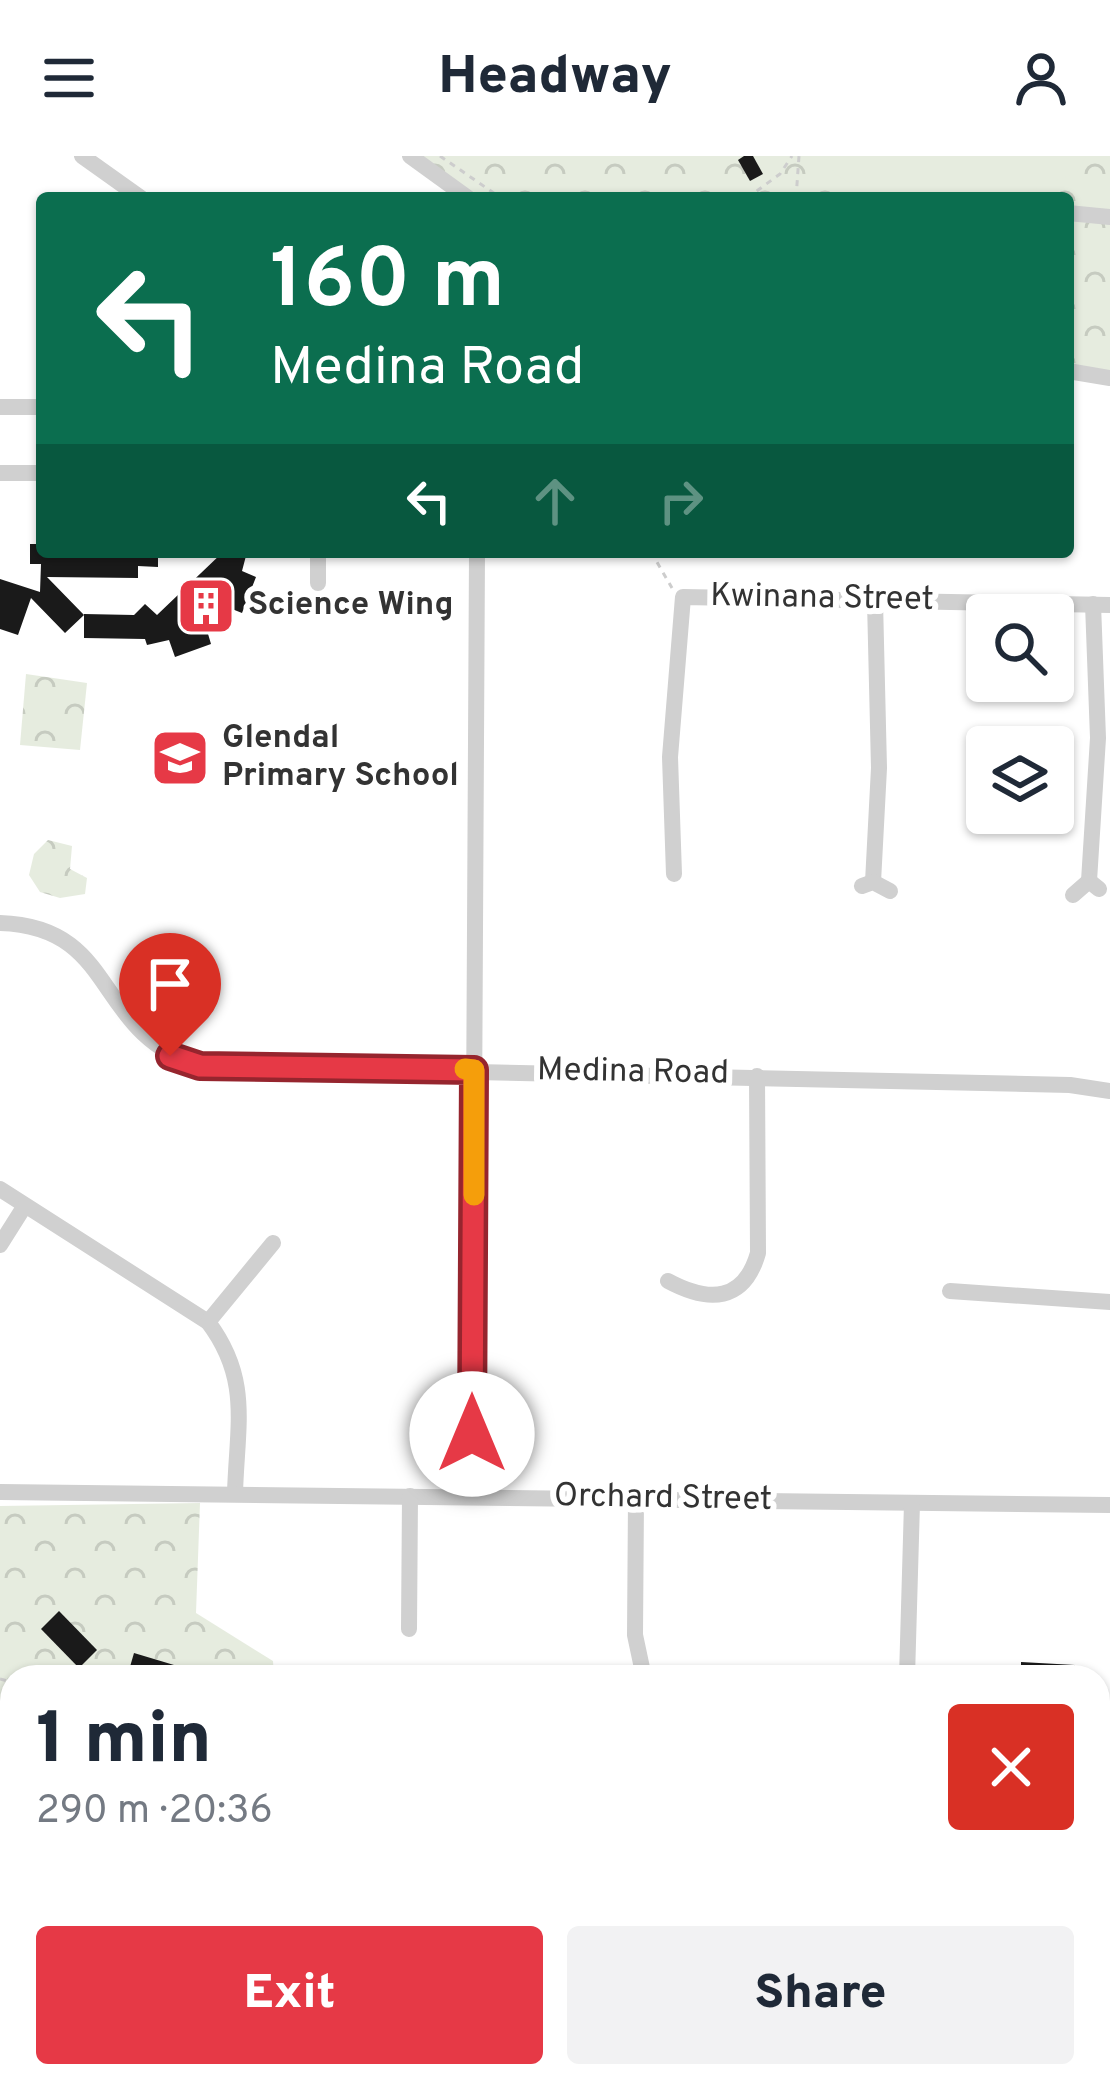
<!DOCTYPE html>
<meta charset="utf-8">
<style>
body{margin:0;font-family:Overpass,sans-serif;background:#f2f2f3;color:#1f2937;height:100vh;display:flex;flex-direction:column;font-size:45px;white-space:nowrap}
*{box-sizing:border-box;margin:0}
p{font-size:39px;color:#747a83}
.icon{flex:none;width:66px;height:66px;fill:none;stroke:currentColor;stroke-width:2;stroke-linecap:round;stroke-linejoin:round}
.map{position:relative;flex:1;overflow:hidden}
.details{position:absolute;left:0px;top:1509px;width:1110px;height:423px;display:flex;flex-direction:column;background:#fff;border-radius:36px 36px 0 0;box-shadow:0 3px 9px #0004}
.details>*{flex:none}
.hud{position:absolute;left:36px;top:36px;width:1038px;height:366px;border-radius:12px;box-shadow:0 3px 9px #0004;background:#0b6e4f;color:#fff;overflow:hidden}
.fabs{position:absolute;left:966px;top:438px;display:grid;gap:24px}
.fabs a{display:grid;place-items:center;width:108px;height:108px;border-radius:12px;background:#fff;box-shadow:0 3px 9px #0004;font-size:60px}
.pin{position:absolute;display:grid;place-items:center;width:102px;height:102px;color:#fff;margin:-123px -51px;border-radius:50% 50% 50% 0;rotate:-45deg;box-shadow:0 0 12px #0007}
.pin .icon{rotate:45deg}
.me{position:absolute;width:132px;margin:-66px;rotate:0deg;stroke-linejoin:round;filter:drop-shadow(0 0 9px #0008)}
.turn{display:flex;align-items:center;gap:42px;height:252px;padding:0 36px;font-size:54px}
.turn .icon{width:156px;height:156px;stroke-width:2.5}
.turn b{display:block;font-size:84px;line-height:102px}
.lanes{display:flex;align-items:center;height:114px;padding:0 36px;background:#0003;justify-content:center;gap:60px;direction:ltr}
.lanes .off{opacity:.35}
.round{display:grid;place-items:center;flex:none;width:126px;height:126px;border-radius:12px;background:#f2f2f3}
.summary{display:flex;align-items:center;justify-content:space-between;height:204px;padding:0 36px}
h1{font-size:72px;font-weight:800;line-height:90px}
.button{display:flex;gap:24px;margin-top:auto;padding:24px 36px}
.button a{flex:1;height:138px;border-radius:12px;background:#e63946;color:#fff;font-size:48px;font-weight:800;line-height:138px;text-align:center}
.button a+a{background:#f2f2f3;color:#1f2937}
header{display:flex;justify-content:space-between;align-items:center;height:156px;padding:0 36px;background:#fff;font-size:54px;font-weight:800}
.map>svg:first-child{display:block}
.park{fill:url(#park-crowns)}
.pitch{fill:#e6ecdf}
.building{fill:#1a1a1a}
.lines{fill:none;stroke-linecap:round;stroke-linejoin:round}
.path{stroke:#cdcdcd;stroke-width:3;stroke-dasharray:6 6;stroke-linecap:butt}
.minor{stroke:#d0d0d0;stroke-width:16}
.route-casing{stroke:#96252e;stroke-width:30}
.route{stroke:#e63946;stroke-width:21}
.slow{stroke:#f59e0b;stroke-width:21}
.labels{text-anchor:middle;dominant-baseline:central;stroke-width:12;stroke-linejoin:round;paint-order:stroke}
.street-label{font-size:33px;fill:#333;stroke:#fff}
.poi-label{font-size:33px;font-weight:bold;fill:#333;stroke:#fff;text-anchor:start}
</style>
<header><svg class="icon" aria-label="menu" viewBox="0 0 24 24"><path d="M4 6h16M4 12h16M4 18h16"/></svg>Headway<svg class="icon" aria-label="person" viewBox="0 0 24 24"><circle cx="12" cy="8" r="4"/><path d="M4 21q1-7 8-7t8 7"/></svg></header>
<div class="map">
<svg width="1110" height="1931" viewBox="0 0 1110 1931">
<defs>
<pattern id="park-crowns" width="20" height="18" patternUnits="userSpaceOnUse" patternTransform="scale(3)"><rect width="20" height="18" fill="#e6ecdf"/><path d="M2 6a3 3 0 1 1 6 0M12 15a3 3 0 1 1 6 0" fill="none" stroke="#c6cbc0"/></pattern>
</defs>
<rect width="100%" height="100%" fill="#fff"/>
<g class="park">
<polygon points="410,0 1110,0 1110,222 1068,215 1068,42 468,42"/>
<polygon points="26,518 87,527 80,594 20,589"/>
<polygon points="48,684 72,690 70,713 87,722 85,738 60,742 40,736 29,719 34,698"/>
<polygon points="200,1347 196,1457 273,1505 274,1521 12,1521 12,1552 0,1550 0,1350"/>
</g>
<polygon class="pitch" points="824,0 1087,0 1076,17 1010,42 875,42 835,18"/>
<g class="building">
<polygon points="744,0 753,0 763,18 750,25 738,4"/>
<polygon points="30,388 42,388 42,396 158,396 158,411 138,410 138,422 47,421 84,459 65,477 31,442 18,479 0,473 0,423 40,436 41,408 30,408"/>
<polygon points="223,396 247,396 242,415 256,421 242,457 227,451 222,466 206,471 211,488 175,501 169,484 147,489 145,483 84,482 84,458 134,459 145,448 157,459"/>
<polygon points="59,1455 97,1494 79,1512 41,1473"/>
<polygon points="134,1497 204,1518 204,1521 127,1521"/>
<polygon points="1021,1506 1075,1509 1075,1521 1021,1521"/>
<polygon points="1110,1560 1110,1590 1098,1590 1098,1561"/>
</g>
<g class="lines">
<g class="path">
<polyline points="440,0 501,42"/>
<polyline points="747,42 780,18 792,0"/>
<polyline points="796,42 799,0"/>
<polyline points="651,396 672,432"/>
<polyline points="0,1523 12,1526"/>
<polyline points="1098,1784 1110,1787"/>
</g>
<g class="minor">
<polyline points="82,0 141,42"/>
<polyline points="410,0 468,42"/>
<polyline points="1068,57 1110,61"/>
<polyline points="1068,215 1110,222"/>
<polyline points="0,251 42,251"/>
<polyline points="0,317 42,317"/>
<polyline points="318,396 318,427"/>
<polyline points="674,718 670,601 683,441 1110,449"/>
<polyline points="1089,725 1098,582 1093,448"/>
<polyline points="873,726 879,612 875,445"/>
<polyline points="862,730 873,726 890,735"/>
<polyline points="1073,739 1089,725 1099,733"/>
<path d="M0,767c120,4 91,109 200,143l870,19 40,6"/>
<path d="M0,1033l208,133c43,57 29,103 27,171"/>
<polyline points="0,1089 24,1051"/>
<path d="M668,1125c41,22 76,21 90,-28l-1,-177"/>
<polyline points="950,1135 1110,1146"/>
<polyline points="208,1166 273,1087"/>
<polyline points="0,1336 1110,1349"/>
<polyline points="472,1339 477,396"/>
<polyline points="636,1343 635,1479 642,1512"/>
<polyline points="409,1473 410,1340"/>
<polyline points="907,1521 912,1347"/>
<polyline points="1098,1646 1110,1649"/>
<polyline points="660,1920 661,1931"/>
<polyline points="185,1931 185,1920"/>
<polyline points="900,1931 900,1920"/>
</g>
</g>
<g class="lines">
<defs>
<polyline id="route" points="170,900 200,910 474,914 472,1278"/>
</defs>
<use href="#route" class="route-casing"/>
<use href="#route" class="route"/>
<polyline class="slow" points="465,913 474,914 474,1039"/>
</g>
<defs>
<symbol id="building-square" viewBox="-11 -11 22 22"><rect x="-9" y="-9" width="18" height="18" rx="4" fill="#e63946" stroke="#fff"/><path d="M-4-6H4V6H1V3H-1V6H-4ZM-2.5-4.3h1.7v1.8h-1.7ZM.8-4.3h1.7v1.8H.8ZM-2.5-1h1.7V.8h-1.7ZM.8-1h1.7V.8H.8Z" fill="#fff"/></symbol>
<symbol id="school-square" viewBox="-11 -11 22 22"><rect x="-9" y="-9" width="18" height="18" rx="4" fill="#e63946" stroke="#fff"/><path d="M0-5L7-2L0 1L-7-2ZM-4 1L0 2.5L4 1V4Q0 6-4 4Z" fill="#fff"/></symbol>
</defs>
<g fill-rule="evenodd">
<use href="#building-square" x="173" y="417" width="66" height="66"/>
<use href="#school-square" x="147" y="569" width="66" height="66"/>
</g>
<g class="labels">
<g class="street-label">
<text transform="translate(822 443) rotate(1)">Kwinana Street</text>
<text transform="translate(633 917) rotate(1)">Medina Road</text>
<text transform="translate(663 1343) rotate(1)">Orchard Street</text>
</g>
<g class="poi-label">
<text x="248" y="450">Science Wing</text>
<text x="222" y="583">Glendal<tspan x="222" dy="38">Primary School</tspan></text>
</g>
</g>
</svg>
<div class="fabs">
<a><svg class="icon" aria-label="search" viewBox="0 0 24 24"><circle cx="10" cy="10" r="6"/><path d="M15 15l6 6"/></svg></a>
<a><svg class="icon" aria-label="layers" viewBox="0 0 24 24"><path d="M12 4l9 5-9 5-9-5zM3 14l9 5 9-5"/></svg></a>
</div>
<div class="pin" style="left:170px;top:900px;background:#d93025"><svg class="icon" aria-label="arrive" viewBox="0 0 24 24"><path d="M6 21V4h12l-3 4 3 4H6"/></svg></div>
<svg class="me" style="left:472px;top:1278px" viewBox="-20 -20 40 40"><circle r="19" fill="#fff"/><path d="M0-13L10 11 0 6-10 11z" fill="#e63946"/></svg>
<div class="hud">
<div class="turn"><svg class="icon" aria-label="left" viewBox="0 0 24 24"><path d="M17 20v-9H6M10 6l-5 5 5 5"/></svg><div><b>160 m</b>Medina Road</div></div>
<div class="lanes"><svg class="icon" aria-label="left" viewBox="0 0 24 24"><path d="M17 20v-9H6M10 6l-5 5 5 5"/></svg><svg class="icon off" aria-label="ahead" viewBox="0 0 24 24"><path d="M12 20V5M6 11l6-6 6 6"/></svg><svg class="icon off" aria-label="right" viewBox="0 0 24 24"><path d="M7 20v-9h11M14 6l5 5-5 5"/></svg></div>
</div>
<section class="details">
<div class="summary"><div><h1>1 min</h1><p>290 m · 20:36</p></div><a class="round" style="background:#d93025;color:#fff"><svg class="icon" aria-label="close" viewBox="0 0 24 24"><path d="M6 6l12 12M18 6L6 18"/></svg></a></div>
<div class="button"><a>Exit</a><a>Share</a></div>
</section>
</div>
